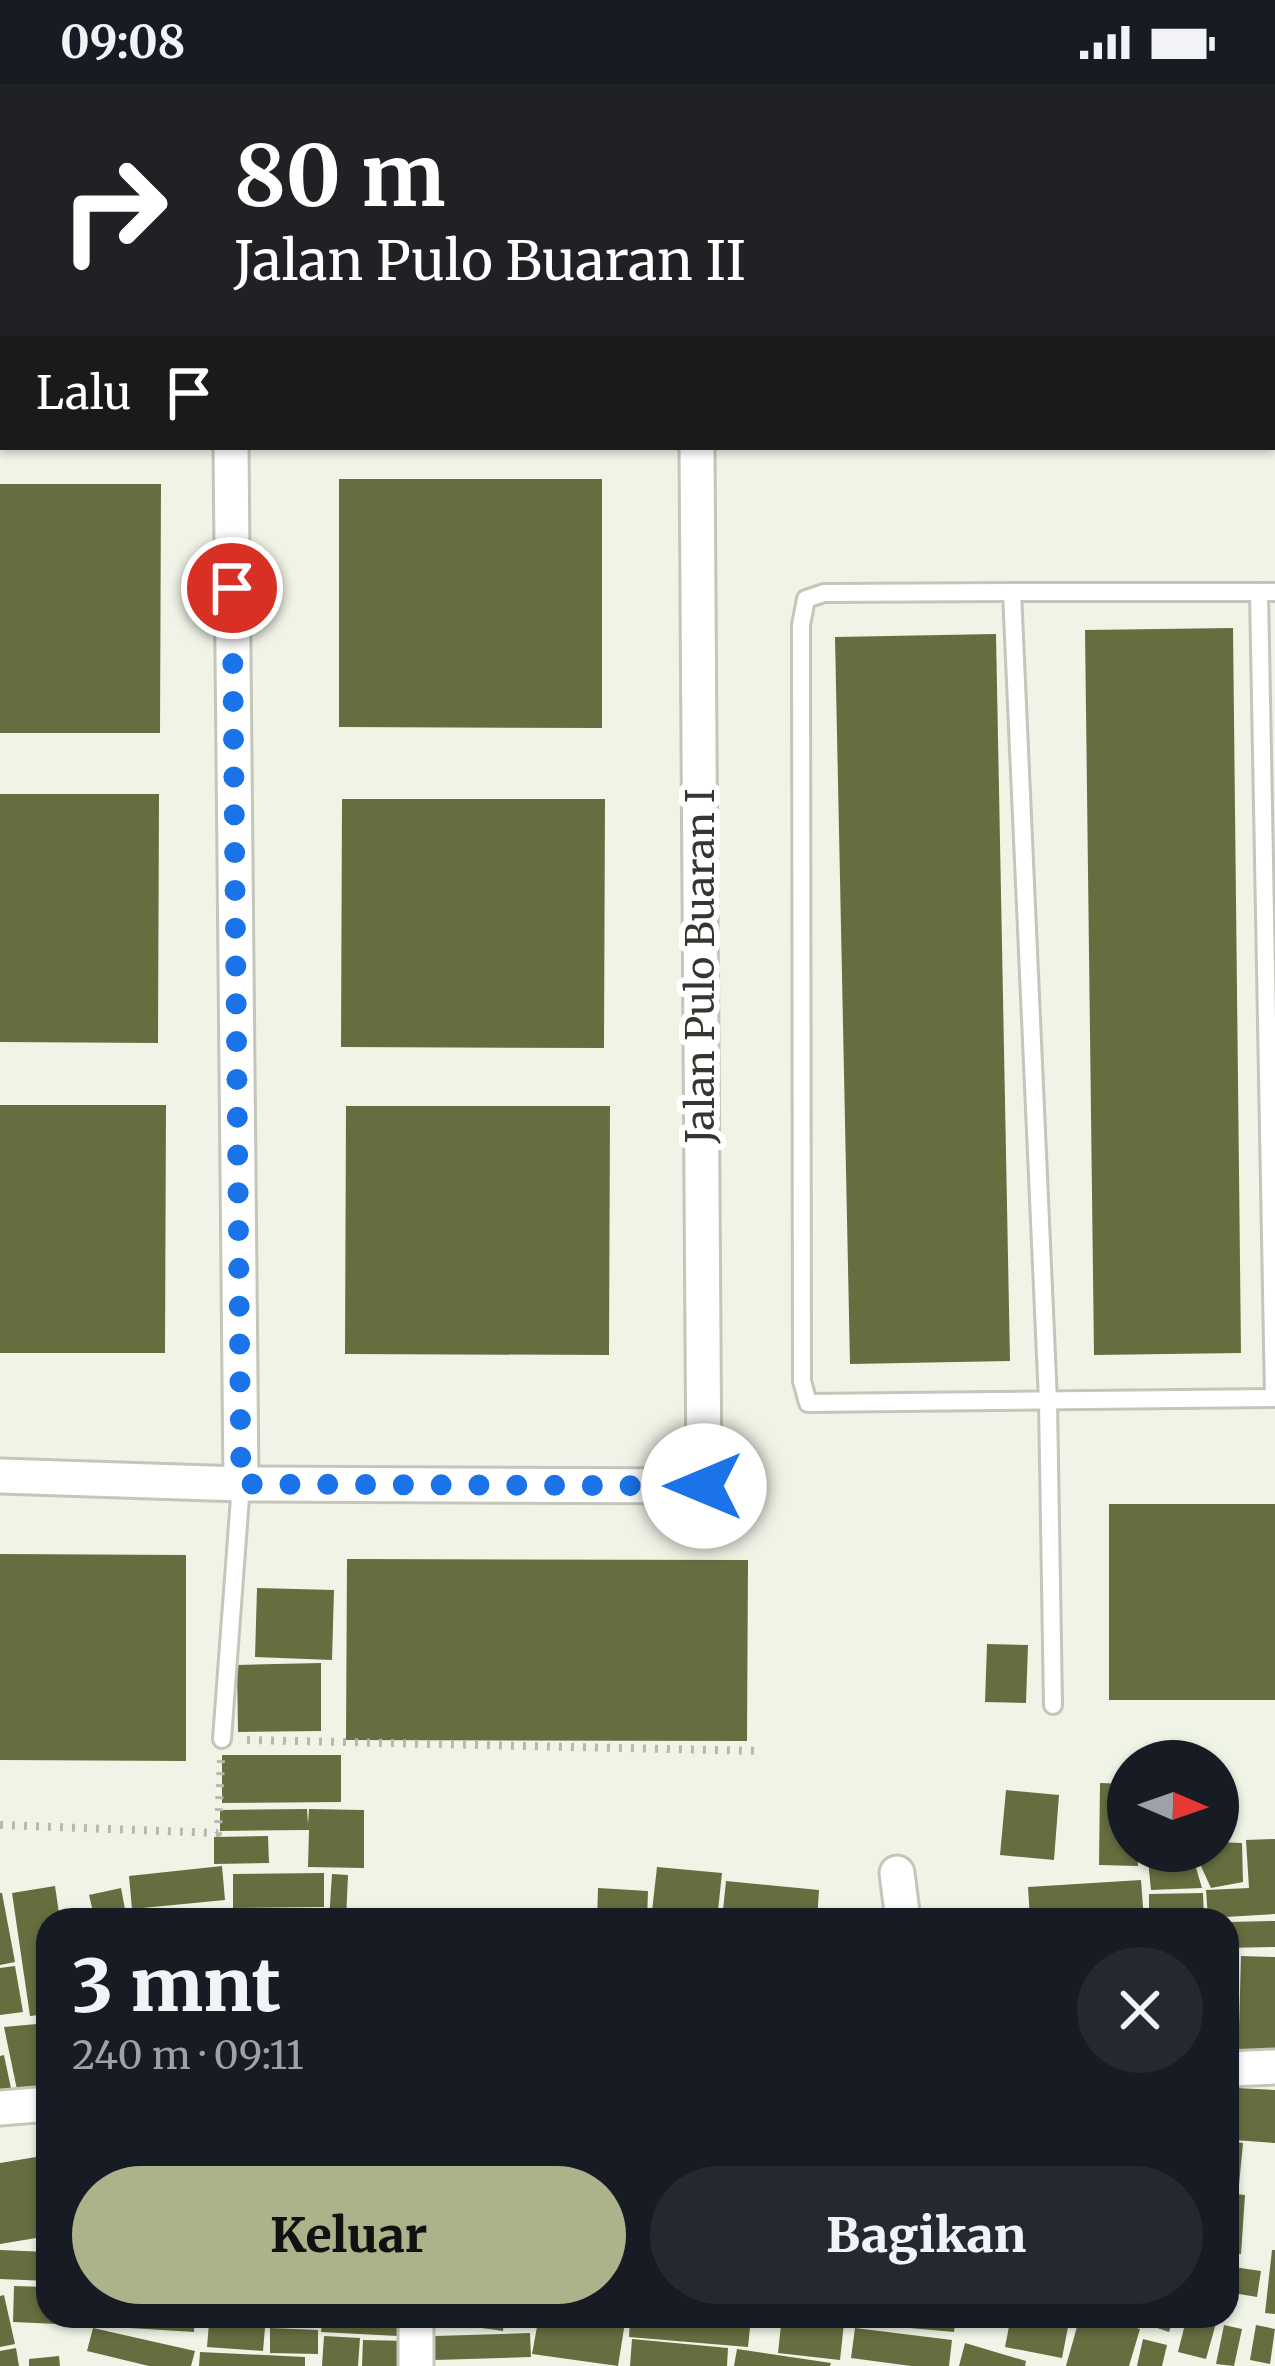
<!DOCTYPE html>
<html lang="id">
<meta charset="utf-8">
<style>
body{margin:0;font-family:Merriweather,serif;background:#242831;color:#f1f3f6;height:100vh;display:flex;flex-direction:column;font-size:45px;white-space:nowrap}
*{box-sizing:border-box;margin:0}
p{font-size:39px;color:#9ea1a6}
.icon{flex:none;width:66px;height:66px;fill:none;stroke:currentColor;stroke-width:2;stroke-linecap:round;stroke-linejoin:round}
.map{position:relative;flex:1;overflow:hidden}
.panel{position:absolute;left:36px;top:1824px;width:1203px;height:420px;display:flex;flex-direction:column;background:#171b24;border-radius:36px;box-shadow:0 3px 9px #0004}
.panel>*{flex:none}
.top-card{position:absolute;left:0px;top:0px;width:1275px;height:366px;box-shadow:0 3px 9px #0004;background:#202124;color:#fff;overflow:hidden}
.needle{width:78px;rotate:92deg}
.tools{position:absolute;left:1107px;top:1656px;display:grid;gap:24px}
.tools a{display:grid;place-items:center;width:132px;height:132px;border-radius:50%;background:#171b24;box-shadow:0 3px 9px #0004;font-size:60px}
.pin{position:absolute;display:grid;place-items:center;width:102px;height:102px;color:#fff;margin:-51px;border:6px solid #fff;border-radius:50%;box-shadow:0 3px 12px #0007}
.me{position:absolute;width:132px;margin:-66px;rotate:270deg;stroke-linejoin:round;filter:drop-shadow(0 0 9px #0008)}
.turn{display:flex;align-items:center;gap:42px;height:252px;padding:0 36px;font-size:54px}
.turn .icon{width:156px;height:156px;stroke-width:2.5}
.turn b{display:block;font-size:84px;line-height:102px}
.then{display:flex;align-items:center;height:114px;padding:0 36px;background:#0003;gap:24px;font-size:45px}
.round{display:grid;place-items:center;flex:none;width:126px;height:126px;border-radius:63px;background:#242831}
.summary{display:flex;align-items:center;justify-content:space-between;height:204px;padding:0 36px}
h1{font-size:72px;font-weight:800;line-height:90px}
.primary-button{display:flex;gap:24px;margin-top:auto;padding:24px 36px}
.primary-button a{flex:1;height:138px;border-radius:72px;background:#acb289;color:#111;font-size:48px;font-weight:800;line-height:138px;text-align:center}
.primary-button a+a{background:#242831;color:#f1f3f6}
.status{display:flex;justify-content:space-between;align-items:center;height:84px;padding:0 60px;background:#171b24;direction:ltr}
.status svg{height:33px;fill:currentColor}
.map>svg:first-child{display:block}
.building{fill:#666e40}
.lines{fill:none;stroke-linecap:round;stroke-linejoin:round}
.service-casing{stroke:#c3c6b9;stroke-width:22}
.minor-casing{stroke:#c3c6b9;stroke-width:39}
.tertiary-casing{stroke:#c3c6b9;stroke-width:48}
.path{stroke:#b6b9ae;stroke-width:8;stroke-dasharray:3 9;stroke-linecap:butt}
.service{stroke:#fff;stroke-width:16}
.minor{stroke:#fff;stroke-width:33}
.tertiary{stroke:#fff;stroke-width:42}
.route{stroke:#1a73e8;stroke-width:21;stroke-dasharray:0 37.8}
.labels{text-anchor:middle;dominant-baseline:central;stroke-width:12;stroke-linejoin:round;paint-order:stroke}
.street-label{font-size:39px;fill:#343630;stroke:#fff}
</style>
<div class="status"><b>09:08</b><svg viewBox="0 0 49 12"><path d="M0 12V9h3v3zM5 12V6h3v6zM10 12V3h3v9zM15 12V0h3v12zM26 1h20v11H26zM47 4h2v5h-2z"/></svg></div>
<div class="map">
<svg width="1275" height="2282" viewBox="0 0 1275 2282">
<rect width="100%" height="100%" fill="#f0f4e6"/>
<g class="building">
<polygon points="339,395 602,395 602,644 339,643"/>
<polygon points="0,400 161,400 160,649 0,649"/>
<polygon points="1233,544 1241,1269 1094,1271 1085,546"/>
<polygon points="996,550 1010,1277 850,1280 835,553"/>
<polygon points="0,710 159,710 158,959 0,958"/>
<polygon points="342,715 605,715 604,964 341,963"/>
<polygon points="0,1021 166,1021 165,1269 0,1269"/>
<polygon points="346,1022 610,1022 609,1271 345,1270"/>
<rect x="1109" y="1420" width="166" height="196"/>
<polygon points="0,1470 186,1471 186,1677 0,1676"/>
<polygon points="347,1475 748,1476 747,1657 346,1656"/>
<polygon points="257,1504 334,1506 332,1576 255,1573"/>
<polygon points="987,1560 1028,1561 1026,1619 985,1618"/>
<polygon points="321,1579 321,1647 238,1648 237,1581"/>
<polygon points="222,1671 341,1671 341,1718 222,1719"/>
<polygon points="1100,1699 1128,1700 1128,1767 1138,1767 1138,1782 1099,1781"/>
<polygon points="1006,1706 1059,1711 1054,1776 1000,1771"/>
<polygon points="307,1725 308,1740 309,1725 364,1726 364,1784 308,1783 309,1746 220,1747 220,1726"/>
<polygon points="268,1752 269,1779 214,1780 214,1753"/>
<polygon points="1275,1755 1275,1830 1208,1834 1206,1806 1249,1804 1246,1756"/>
<polygon points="1218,1758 1242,1759 1243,1798 1211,1804 1194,1767 1218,1767"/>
<polygon points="1147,1767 1191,1767 1202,1804 1151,1806"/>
<polygon points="222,1782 225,1816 132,1825 129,1792"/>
<polygon points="657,1783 722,1789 717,1836 651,1836"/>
<polygon points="324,1789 324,1823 233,1824 233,1790"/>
<polygon points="332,1790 348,1791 346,1836 329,1836"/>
<polygon points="1141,1796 1144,1836 1030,1836 1028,1803"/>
<polygon points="726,1797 819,1806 817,1836 722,1836"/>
<polygon points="55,1802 60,1836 48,1836 48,1930 30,1932 12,1809"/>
<polygon points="121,1804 127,1836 95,1836 89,1811"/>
<polygon points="598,1804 648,1807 647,1836 597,1836"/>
<polygon points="0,1809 2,1809 15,1878 0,1881"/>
<polygon points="1203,1809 1204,1836 1149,1836 1149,1810"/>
<polygon points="216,1826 217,1836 138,1836 138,1833"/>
<polygon points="248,1830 323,1831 323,1836 248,1836"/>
<polygon points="1275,1837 1275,1863 1227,1864 1227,1838"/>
<rect x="1227" y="1869" width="9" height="113"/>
<polygon points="1241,1872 1275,1873 1275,1982 1238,1981"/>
<polygon points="15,1882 23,1928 0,1931 0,1884"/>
<polygon points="48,1939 48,2017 20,2020 4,1943"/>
<polygon points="4,1971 13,2014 0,2018 0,1972"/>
<polygon points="1237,2004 1275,2006 1275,2059 1234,2056"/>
<polygon points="1227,2057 1243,2059 1239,2101 1227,2100"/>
<polygon points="48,2071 48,2152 0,2160 0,2079"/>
<polygon points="1227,2109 1245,2111 1241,2170 1227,2169"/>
<polygon points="0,2166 48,2168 48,2197 0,2195"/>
<polygon points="1272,2166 1275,2166 1275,2230 1265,2229"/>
<polygon points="1227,2182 1261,2187 1257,2213 1227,2208"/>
<polygon points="14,2202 48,2203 48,2232 80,2232 80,2241 13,2238"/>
<polygon points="4,2211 15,2260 0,2263 0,2212"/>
<polygon points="98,2232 195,2232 194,2248 98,2242"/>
<polygon points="211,2232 269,2232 268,2242 211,2235"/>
<polygon points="323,2232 399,2232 398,2252 321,2248"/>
<polygon points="429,2232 475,2232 474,2240 429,2235"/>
<polygon points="484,2232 531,2232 530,2239 504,2236 503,2247 482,2244"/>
<polygon points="539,2232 626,2232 618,2282 532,2270"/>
<polygon points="630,2232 720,2233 719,2241 750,2244 748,2263 629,2253"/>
<polygon points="726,2232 777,2232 776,2241 726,2240"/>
<polygon points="782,2232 844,2239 840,2276 778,2269"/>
<polygon points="856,2232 956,2232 954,2248 855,2239"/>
<polygon points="1011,2232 1036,2232 1069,2238 1062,2274 1005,2263"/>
<polygon points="1080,2232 1094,2232 1140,2245 1129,2282 1066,2282"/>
<polygon points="1139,2232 1174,2232 1169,2248 1137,2237"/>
<polygon points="1187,2232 1218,2232 1206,2275 1178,2268"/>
<polygon points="209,2239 265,2244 263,2267 207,2263"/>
<polygon points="1224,2241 1242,2245 1234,2282 1216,2280"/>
<polygon points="1256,2241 1275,2245 1270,2280 1250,2276"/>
<polygon points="93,2244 195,2267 191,2282 149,2282 87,2267"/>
<polygon points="270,2244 318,2246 318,2270 270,2269"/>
<polygon points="855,2244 952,2256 949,2282 911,2282 851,2274"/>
<polygon points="530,2249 531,2273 435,2276 434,2252"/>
<polygon points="324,2252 360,2254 358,2282 322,2282"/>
<polygon points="632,2255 728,2264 727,2282 630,2282"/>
<polygon points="1143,2255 1167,2261 1162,2282 1137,2282"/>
<polygon points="363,2256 411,2257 410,2282 362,2282"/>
<polygon points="965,2259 1026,2277 1025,2282 959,2282"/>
<polygon points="16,2264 19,2282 0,2282 0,2267"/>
<polygon points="737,2265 831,2279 830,2282 734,2282"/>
<polygon points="200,2268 305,2273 305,2282 199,2282"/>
<polygon points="59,2272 60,2282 29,2282 29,2275"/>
</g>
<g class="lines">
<defs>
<g id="service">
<polyline points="1012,508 824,509 806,515 801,541 802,1297 808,1319 1275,1314"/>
<polyline points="1274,1314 1259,508 1275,508"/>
<polyline points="1053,1621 1048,1317 1012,508 1259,508"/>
<polyline points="222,1655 241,1400"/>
</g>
<g id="minor">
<polyline points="232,3 232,0"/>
<polyline points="231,363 241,1400"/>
<polyline points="0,1392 241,1400 704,1402 697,363"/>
<polyline points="897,1789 903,1836"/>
<polyline points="1227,1985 1275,1983"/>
<polyline points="0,2024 48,2020"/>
<polyline points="416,2282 416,2232"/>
</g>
<g id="tertiary">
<polyline points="1272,210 1275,210"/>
<polyline points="0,216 3,216"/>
<polyline points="0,276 3,276"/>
<polyline points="1272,285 1275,285"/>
</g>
</defs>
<use href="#service" class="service-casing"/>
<use href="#minor" class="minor-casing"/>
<use href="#tertiary" class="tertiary-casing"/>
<g class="path">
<polyline points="247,1656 762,1667"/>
<polyline points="0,1741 218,1749 221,1675"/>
</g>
<use href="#service" class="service"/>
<use href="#minor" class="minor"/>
<use href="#tertiary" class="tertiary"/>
</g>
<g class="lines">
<polyline class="route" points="232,504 241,1400 704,1402"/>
</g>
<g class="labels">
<g class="street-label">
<text transform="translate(700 882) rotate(-90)">Jalan Pulo Buaran I</text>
</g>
</g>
</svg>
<div class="tools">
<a><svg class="needle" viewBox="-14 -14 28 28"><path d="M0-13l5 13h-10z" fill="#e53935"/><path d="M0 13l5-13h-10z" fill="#9ea1a6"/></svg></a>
</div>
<div class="pin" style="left:232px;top:504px;background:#d93025"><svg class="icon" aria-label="arrive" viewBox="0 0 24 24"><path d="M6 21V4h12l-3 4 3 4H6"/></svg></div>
<svg class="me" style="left:704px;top:1402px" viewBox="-20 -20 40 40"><circle r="19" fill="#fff"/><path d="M0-13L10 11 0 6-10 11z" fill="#1a73e8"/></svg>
<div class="top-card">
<div class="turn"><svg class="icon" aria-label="right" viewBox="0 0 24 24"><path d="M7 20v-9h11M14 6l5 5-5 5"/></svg><div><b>80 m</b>Jalan Pulo Buaran II</div></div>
<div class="then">Lalu<svg class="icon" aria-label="arrive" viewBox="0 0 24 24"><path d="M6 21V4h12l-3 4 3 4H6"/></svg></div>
</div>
<section class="panel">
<div class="summary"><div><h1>3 mnt</h1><p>240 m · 09:11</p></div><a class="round"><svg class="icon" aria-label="close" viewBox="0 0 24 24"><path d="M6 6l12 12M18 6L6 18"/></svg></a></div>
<div class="primary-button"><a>Keluar</a><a>Bagikan</a></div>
</section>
</div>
